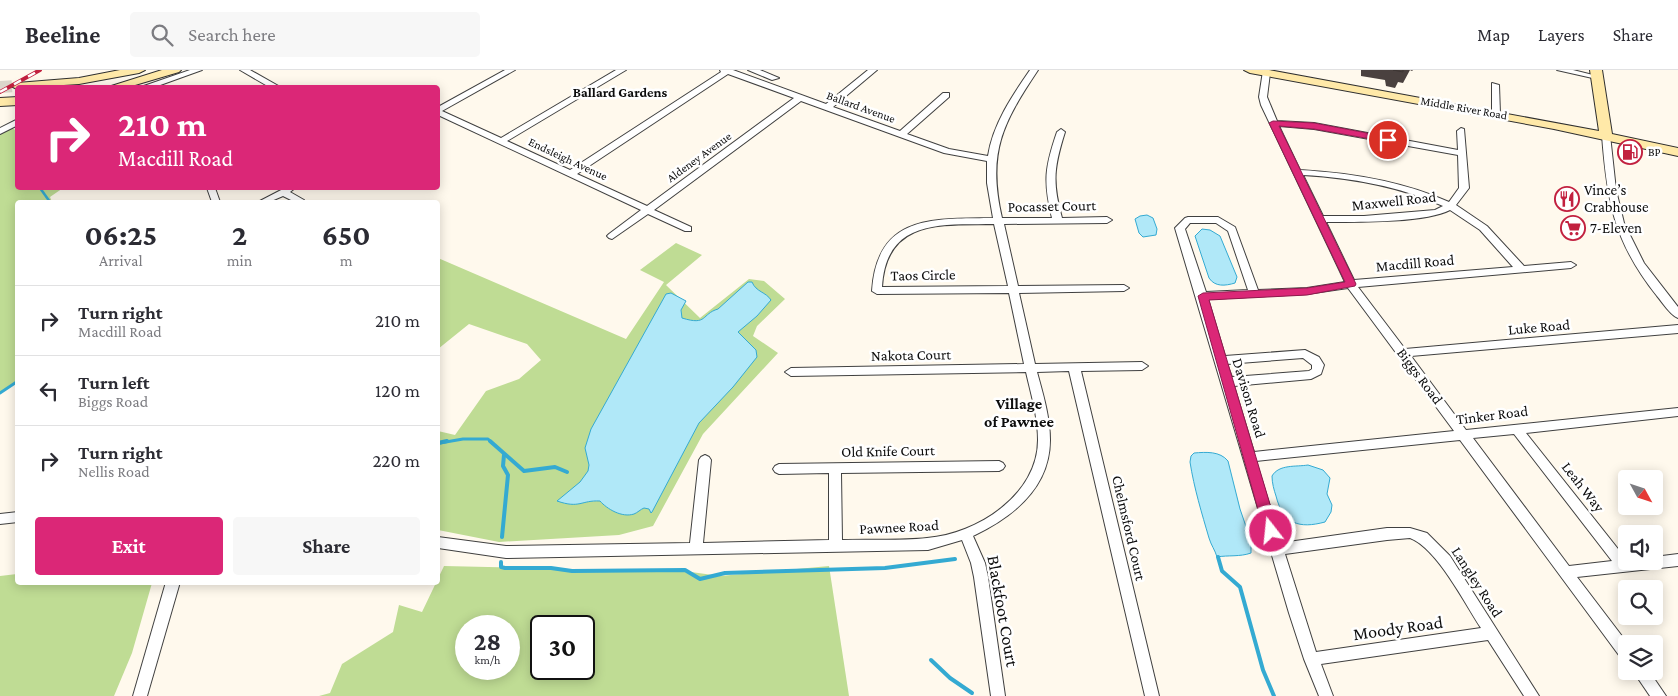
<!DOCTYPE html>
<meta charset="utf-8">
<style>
body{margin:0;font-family:"Crimson Pro",serif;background:#f7f7f7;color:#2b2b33;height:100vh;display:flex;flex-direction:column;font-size:19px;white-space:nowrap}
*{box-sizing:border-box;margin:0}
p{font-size:16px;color:#7c7c81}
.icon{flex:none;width:28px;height:28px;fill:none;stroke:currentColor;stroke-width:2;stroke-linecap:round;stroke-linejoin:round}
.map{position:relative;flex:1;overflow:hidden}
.sheet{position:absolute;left:15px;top:130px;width:425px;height:385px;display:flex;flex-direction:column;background:#fff;border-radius:5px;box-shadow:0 2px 12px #0003}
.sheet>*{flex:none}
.banner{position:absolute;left:15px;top:15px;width:425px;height:105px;border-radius:5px;box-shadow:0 2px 12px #0003;background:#db2777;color:#fff;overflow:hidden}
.needle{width:32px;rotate:130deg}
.controls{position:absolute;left:1618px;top:400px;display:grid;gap:10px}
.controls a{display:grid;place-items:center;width:45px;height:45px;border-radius:5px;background:#fff;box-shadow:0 2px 12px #0003;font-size:25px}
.speed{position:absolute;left:455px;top:545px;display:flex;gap:10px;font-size:25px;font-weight:700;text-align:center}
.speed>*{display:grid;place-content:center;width:65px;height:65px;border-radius:50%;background:#fff;box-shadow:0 2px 12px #0003;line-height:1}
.speed small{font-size:12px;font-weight:400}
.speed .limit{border:2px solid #111;border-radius:8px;background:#fff;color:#111}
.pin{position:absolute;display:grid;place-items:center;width:42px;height:42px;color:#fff;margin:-21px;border:2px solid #fff;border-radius:50%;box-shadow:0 1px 5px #0007}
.me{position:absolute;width:55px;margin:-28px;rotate:344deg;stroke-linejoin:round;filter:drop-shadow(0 0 4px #0008)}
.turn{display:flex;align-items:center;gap:18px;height:105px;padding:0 20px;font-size:22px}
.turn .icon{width:65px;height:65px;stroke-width:2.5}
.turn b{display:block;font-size:35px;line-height:42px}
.eta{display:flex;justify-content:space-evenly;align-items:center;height:85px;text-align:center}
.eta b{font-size:30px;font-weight:700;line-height:35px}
.action{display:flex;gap:10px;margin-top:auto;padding:10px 20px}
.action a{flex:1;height:58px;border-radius:5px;background:#db2777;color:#fff;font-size:20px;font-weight:700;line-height:58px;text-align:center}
.action a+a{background:#f7f7f7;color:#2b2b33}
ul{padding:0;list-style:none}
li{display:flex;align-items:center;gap:15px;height:70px;padding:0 20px;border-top:1px solid #e1e1e2}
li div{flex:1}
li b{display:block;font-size:19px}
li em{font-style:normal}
header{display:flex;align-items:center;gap:30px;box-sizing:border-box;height:70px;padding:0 25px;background:#fff;border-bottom:1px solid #e1e1e2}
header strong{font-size:24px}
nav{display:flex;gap:28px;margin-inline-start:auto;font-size:18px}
.search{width:350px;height:45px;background:#f7f7f7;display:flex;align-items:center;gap:12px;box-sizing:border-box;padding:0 18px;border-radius:5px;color:#7c7c81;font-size:19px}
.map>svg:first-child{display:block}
.forest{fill:#bfdc94;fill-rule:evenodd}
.water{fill:#b0e8f8;stroke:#34aad2}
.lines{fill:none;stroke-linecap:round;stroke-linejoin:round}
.stream-far2{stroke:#34aad2;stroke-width:2.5}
.stream-far1{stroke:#34aad2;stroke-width:3}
.stream{stroke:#34aad2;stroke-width:4}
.secondary-tunnel{stroke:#dbd6cb;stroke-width:12;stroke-dasharray:12 6;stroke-linecap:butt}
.street-casing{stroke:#404040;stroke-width:2}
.secondary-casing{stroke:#2f2f2f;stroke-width:2}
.street{fill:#fff;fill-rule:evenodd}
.secondary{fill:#ffe9a8;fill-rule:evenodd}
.rail-casing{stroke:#c2203f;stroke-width:4}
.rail{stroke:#fff;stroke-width:2.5;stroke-dasharray:8;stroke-linecap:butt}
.wall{fill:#4a413f}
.building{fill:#564c49;stroke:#3c3533}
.route{fill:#db2777;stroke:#8e194d}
.labels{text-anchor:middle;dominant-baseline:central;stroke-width:5;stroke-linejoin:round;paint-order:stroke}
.far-street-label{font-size:12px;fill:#0d0d0d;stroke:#fff}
.far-poi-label{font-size:12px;fill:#0d0d0d;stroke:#fff;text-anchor:start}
.far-neighbourhood-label{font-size:14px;font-weight:bold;fill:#0d0d0d;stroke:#fff}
.poi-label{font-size:15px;fill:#0d0d0d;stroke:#fff;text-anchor:start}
.street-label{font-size:15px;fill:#0d0d0d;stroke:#fff}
.neighbourhood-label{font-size:16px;font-weight:bold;fill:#0d0d0d;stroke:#fff}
.near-street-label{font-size:18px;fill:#0d0d0d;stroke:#fff}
</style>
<header>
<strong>Beeline</strong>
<div class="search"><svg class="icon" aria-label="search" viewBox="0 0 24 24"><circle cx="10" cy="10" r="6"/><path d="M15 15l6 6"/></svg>Search here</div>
<nav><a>Map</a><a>Layers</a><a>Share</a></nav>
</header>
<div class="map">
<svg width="1678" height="626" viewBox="0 0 1678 626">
<rect width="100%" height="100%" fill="#fff9ed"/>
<g class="forest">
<polygon points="12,58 17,61 18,118 63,118 50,127 52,132 18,132 17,311 0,324 0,65"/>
<polygon points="676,173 702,185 666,215 700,248 749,209 764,211 785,229 757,256 753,266 778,283 703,364 653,456 619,465 499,472 438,460 438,361 455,365 486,321 519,309 541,290 527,274 469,254 438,279 438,188 626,269 664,212 640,200"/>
<path d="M444,496l247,6 29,4 109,-10 20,130h-530l11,-3 12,-29 51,-32 6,-27 23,7zM466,556h43v43h-43zM541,556h43v43h-43z"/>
<polygon points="17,504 18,512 152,513 132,583 114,626 0,626 0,506"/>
</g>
<g class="water">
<polygon points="1147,145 1153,148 1157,159 1156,165 1143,167 1139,163 1135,149 1140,146"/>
<path d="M1202,159l8,1 10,6 17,41 -2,6c-10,3 -20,4 -26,-5l-14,-42z"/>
<path d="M748,212h4c4,10 14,10 19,18l-14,16 -19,16 18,18 1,7 -24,30 -34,36 -47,89 -1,1 -2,-4 -5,-1c-3,1 -7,5 -10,6 -12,4 -27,-5 -34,-13 -19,-1 -20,8 -43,0l23,-19 8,-11 1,-6 -4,-17 6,-19 75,-135 5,-1 15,8 -5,9 1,8c26,8 19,-4 36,-9z"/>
<path d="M1194,383c12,-1 26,-2 34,8l12,48 11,32v12c-11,4 -23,2 -34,4 -2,-7 -6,-12 -8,-19 -7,-24 -15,-50 -19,-76l1,-6z"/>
<path d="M1308,395l15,5 7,8 -3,16 5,11 -1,7 -6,10c-26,7 -42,2 -49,-26 -2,-6 -4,-13 -4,-20 7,-12 24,-9 36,-11z"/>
</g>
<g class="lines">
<polyline class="stream-far2" points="40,118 50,132"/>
<g class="stream-far1">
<polyline points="0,323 18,311"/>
<polyline points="440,373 463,369 488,369 492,373"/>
</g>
<g class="stream">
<polyline points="490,371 524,401 555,397 567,402"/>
<polyline points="438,373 447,371"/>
<polyline points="502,467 508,405 503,396 504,385"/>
<polyline points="1218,487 1222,501 1240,517 1263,600 1274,626"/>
<polyline points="501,492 501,497 505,498 551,498 572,501 685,500 700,509 725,503 885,498 955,489"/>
<polyline points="931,590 950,608 972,623"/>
</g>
<polyline class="secondary-tunnel" points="0,17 17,16"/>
<defs>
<g id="street">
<polygon points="190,0 202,0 152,18 138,18"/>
<polygon points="240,0 250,0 282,18 271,18"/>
<path d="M505,0h10l-73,41 59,27 115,-68h10l-119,71 63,29 151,-98 -1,-2h13l93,34 42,-34h9l-44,37 67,24 43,-38h6v4l-42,37 42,15 39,7c5,-32 24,-60 42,-86h8c-36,54 -51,83 -36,148h50c-9,-37 -7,-51 5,-86l4,-3 4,3c-11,35 -13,50 -3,86l45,-1 5,3 -5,3 -103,1 14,62 106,-1 5,3 -5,3 -105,2 16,71 107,-2 6,4 -6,4 -61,1 78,325h-14l-76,-325 -32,1c6,22 13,45 13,68 0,48 -37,77 -77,96l12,27 3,14 17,119h-14l-17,-119 -3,-14 -9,-23 -34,10 -422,8 -68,-10v-11l68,9 184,-3 9,-83 2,-3 4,-2 4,2 2,3 -8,83 126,-3v-67l-50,1 -4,-2 -2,-3 2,-3 4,-2 220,-3 4,2 2,3 -2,3 -4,2 -158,2 1,67c28,-1 57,1 85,-2 50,-4 111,-43 111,-98 0,-23 -7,-46 -12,-68l-235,4 -6,-4 6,-4 233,-4 -15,-71 -132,1 -5,-3c5,-77 61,-72 121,-73l-6,-35v-22l-43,-8 -143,-52 -147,109 37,17v4h-6l-37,-17 -36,25 -3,-1 -2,-2 2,-2 32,-24 -203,-95v-8zM728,4l66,24 -147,108 -70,-32zM994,154l14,62 -126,1c4,-69 60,-62 112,-63z"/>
<polygon points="748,0 760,0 779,8 772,10"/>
<polygon points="1557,0 1573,0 1601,7 1597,9"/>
<path d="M1263,1l7,2 -3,24 10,24 37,2 144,27 -1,-19 4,-3 3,1 5,59 -13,17 31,21 37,40 47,-4 5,3 -5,3 -213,19 47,62 273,-24v8l-267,23 55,74 212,-22v8l-152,17 100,126v2h28v-4l24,-3v12l-101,11 51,67 -2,16 -5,-2 -161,-218 -204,21 25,82 106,-15h23l17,5 23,23 89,140h-15l-36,-56 -167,24 12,32h-14l-15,-37 -15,-46 -114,-385 10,-10 3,-1h30l17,10 23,63 49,-2 38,-6 -84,-177 -2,-8zM1279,56l35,3 144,26 1,33 -10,14c-47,-21 -97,-29 -149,-32zM1303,105c49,3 96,11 140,31l-8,4 -71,6h-41zM1450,140l30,20 33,37 -159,13 -28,-58c31,0 98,1 124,-12zM1190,153h26l12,8 20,59 -42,2 -21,-63zM1348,218l106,143 -200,21 -20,-66 77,-7 10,-5 3,-9 -5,-8 -14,-7 -80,6 -17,-57 99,-5zM1303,288l9,7v4l-3,2 -77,6 -5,-13zM1514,364l98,127 -43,5 -96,-128zM1410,468c27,10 55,66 71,90l-165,24 -31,-98 102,-14z"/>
<polygon points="1492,13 1499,15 1500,44 1496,46 1492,44"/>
<polygon points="18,49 18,55 0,64 0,58"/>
<path d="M1606,62l4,3 6,55 8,33 20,40 34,44v11c-8,-3 -15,-15 -21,-22 -43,-54 -50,-94 -55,-161z"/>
<polygon points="207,118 215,118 220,132 212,132"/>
<polygon points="285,118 295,118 290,122 304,130 305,132 295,132 283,126 269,132 258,132"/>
<polygon points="18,442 18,452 0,454 0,444"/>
<polygon points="166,512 180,512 147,626 133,626"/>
<polygon points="1633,601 1649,601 1666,626 1650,626"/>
</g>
<g id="secondary">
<polygon points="120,0 145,0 139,3 79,14 18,18 17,19 11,16 17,13 79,8"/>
<polygon points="162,0 181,0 179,2 125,18 105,18"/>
<polygon points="1244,0 1269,0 1599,61 1590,0 1602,0 1612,64 1678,78 1678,86 1554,59 1250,3"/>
<polygon points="18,27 18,35 0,36 0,28"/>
</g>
</defs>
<use href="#street" class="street-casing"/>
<use href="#secondary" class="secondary-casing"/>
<use href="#street" class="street"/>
<use href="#secondary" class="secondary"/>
<defs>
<polyline id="rail" points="0,22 40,0"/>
</defs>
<use href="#rail" class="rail-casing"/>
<use href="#rail" class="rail"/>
</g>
<polygon class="wall" points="1361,0 1413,0 1412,1 1410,0 1403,13 1398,12 1395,18 1386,16 1385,10 1361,6"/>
<polygon class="building" points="1393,0 1403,0 1403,2"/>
<polygon class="route" points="1273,51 1314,53 1388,67 1393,70 1388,72 1314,59 1279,56 1356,214 1355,216 1307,225 1209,230 1278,461 1276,465 1271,467 1266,465 1264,461 1198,226 1203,223 1307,218 1345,212 1269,53"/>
<defs>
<symbol id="fuel-ring" viewBox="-11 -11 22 22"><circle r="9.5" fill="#fff" stroke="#c2203f" stroke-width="1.5"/><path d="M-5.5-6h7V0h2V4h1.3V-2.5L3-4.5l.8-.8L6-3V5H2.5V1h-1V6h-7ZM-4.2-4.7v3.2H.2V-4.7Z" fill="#c2203f"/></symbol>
<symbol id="restaurant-ring" viewBox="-11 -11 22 22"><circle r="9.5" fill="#fff" stroke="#c2203f" stroke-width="1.5"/><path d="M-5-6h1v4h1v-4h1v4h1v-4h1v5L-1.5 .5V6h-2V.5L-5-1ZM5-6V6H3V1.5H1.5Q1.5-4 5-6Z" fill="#c2203f"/></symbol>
<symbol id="supermarket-ring" viewBox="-11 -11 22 22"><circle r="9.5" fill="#fff" stroke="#c2203f" stroke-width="1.5"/><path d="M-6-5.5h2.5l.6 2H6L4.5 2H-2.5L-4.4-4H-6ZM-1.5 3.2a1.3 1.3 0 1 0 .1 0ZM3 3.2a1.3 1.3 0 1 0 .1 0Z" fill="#c2203f"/></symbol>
</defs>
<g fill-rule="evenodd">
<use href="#fuel-ring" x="1616" y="68" width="28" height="28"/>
<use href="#restaurant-ring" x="1553" y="115" width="28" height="28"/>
<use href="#supermarket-ring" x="1559" y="144" width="28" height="28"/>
</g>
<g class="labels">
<g class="far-street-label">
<text transform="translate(861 37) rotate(20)">Ballard Avenue</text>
<text transform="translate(1464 38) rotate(10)">Middle River Road</text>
<text transform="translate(699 87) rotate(-36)">Aldeney Avenue</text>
<text transform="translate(568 89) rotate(25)">Endsleigh Avenue</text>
</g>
<g class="far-poi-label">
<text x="1648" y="82">BP</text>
</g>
<g class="far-neighbourhood-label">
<text x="620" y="22">Ballard Gardens</text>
</g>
<g class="poi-label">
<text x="1584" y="120">Vince’s<tspan x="1584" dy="17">Crabhouse</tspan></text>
<text x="1590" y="158">7-Eleven</text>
</g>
<g class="street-label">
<text transform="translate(1394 131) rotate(-6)">Maxwell Road</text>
<text transform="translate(1052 136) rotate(-1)">Pocasset Court</text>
<text transform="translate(1415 193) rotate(-5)">Macdill Road</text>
<text transform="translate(923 205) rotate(-1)">Taos Circle</text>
<text transform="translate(1539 257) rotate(-5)">Luke Road</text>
<text transform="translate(911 285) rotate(-1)">Nakota Court</text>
<text transform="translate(1420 306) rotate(53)">Biggs Road</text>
<text transform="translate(1249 328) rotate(73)">Davison Road</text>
<text transform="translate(1492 345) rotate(-7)">Tinker Road</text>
<text transform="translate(888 381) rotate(-1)">Old Knife Court</text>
<text transform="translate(1583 417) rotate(52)">Leah Way</text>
<text transform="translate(899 457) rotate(-3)">Pawnee Road</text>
<text transform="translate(1129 458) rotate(77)">Chelmsford Court</text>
<text transform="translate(1477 512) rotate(57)">Langley Road</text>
</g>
<g class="neighbourhood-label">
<text x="1019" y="333">Village<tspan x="1019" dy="18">of Pawnee</tspan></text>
</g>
<g class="near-street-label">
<text transform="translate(1003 541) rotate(80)">Blackfoot Court</text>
<text transform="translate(1398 558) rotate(-8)">Moody Road</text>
</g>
</g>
</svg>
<div class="controls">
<a><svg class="needle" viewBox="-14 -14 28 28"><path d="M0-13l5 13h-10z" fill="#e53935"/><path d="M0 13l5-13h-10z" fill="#7c7c81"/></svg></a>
<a><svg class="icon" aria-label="sound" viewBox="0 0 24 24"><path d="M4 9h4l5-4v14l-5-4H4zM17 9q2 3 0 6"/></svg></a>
<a><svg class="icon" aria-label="search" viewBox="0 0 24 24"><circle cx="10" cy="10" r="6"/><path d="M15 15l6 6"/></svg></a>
<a><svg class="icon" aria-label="layers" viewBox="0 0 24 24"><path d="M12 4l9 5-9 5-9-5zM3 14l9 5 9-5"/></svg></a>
</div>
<div class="speed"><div>28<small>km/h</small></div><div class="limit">30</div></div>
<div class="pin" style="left:1388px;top:70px;background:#d93025"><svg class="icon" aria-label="arrive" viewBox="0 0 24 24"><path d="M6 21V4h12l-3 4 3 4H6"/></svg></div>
<svg class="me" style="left:1271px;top:461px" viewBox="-20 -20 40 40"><circle r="17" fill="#db2777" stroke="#fff" stroke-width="3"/><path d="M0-11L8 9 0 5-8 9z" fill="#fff"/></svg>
<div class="banner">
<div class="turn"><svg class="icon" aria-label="right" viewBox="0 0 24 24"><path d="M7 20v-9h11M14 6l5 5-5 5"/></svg><div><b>210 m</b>Macdill Road</div></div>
</div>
<section class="sheet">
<div class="eta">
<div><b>06:25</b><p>Arrival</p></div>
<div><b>2</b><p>min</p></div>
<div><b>650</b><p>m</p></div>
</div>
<ul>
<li><svg class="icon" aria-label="right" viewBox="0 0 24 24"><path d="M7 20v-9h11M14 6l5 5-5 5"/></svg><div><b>Turn right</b><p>Macdill Road</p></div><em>210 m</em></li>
<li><svg class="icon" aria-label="left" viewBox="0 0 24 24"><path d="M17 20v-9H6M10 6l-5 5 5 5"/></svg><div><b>Turn left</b><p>Biggs Road</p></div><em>120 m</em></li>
<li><svg class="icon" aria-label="right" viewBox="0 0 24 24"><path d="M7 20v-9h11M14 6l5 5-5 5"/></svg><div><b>Turn right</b><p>Nellis Road</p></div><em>220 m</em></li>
</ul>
<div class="action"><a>Exit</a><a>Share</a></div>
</section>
</div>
